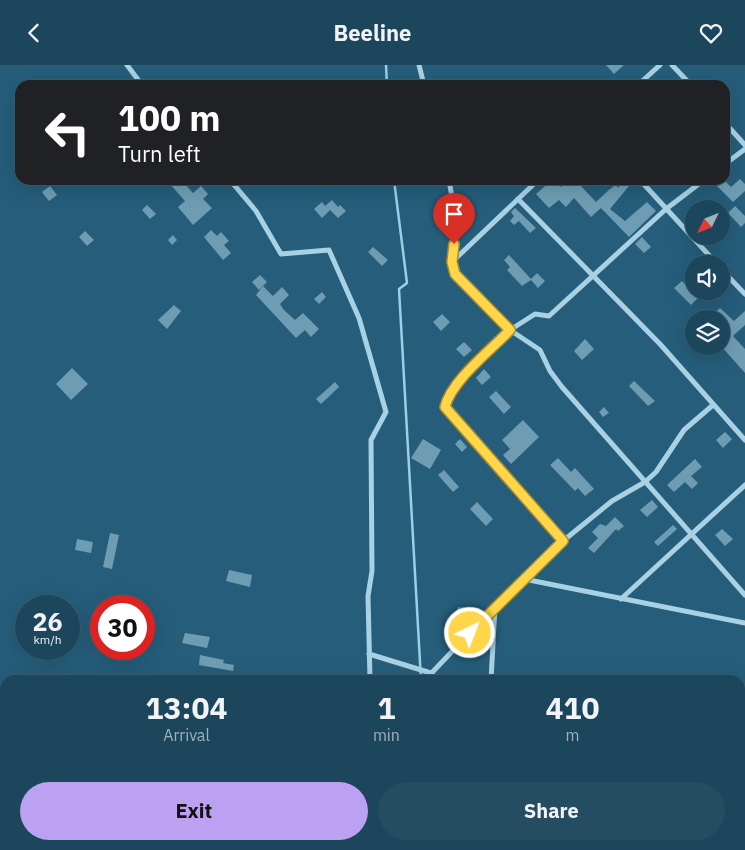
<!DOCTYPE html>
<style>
body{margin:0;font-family:"IBM Plex Sans",sans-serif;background:#254d62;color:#f1f3f6;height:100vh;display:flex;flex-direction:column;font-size:19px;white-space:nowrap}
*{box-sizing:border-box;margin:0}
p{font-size:16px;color:#a0b1bb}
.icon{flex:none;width:28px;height:28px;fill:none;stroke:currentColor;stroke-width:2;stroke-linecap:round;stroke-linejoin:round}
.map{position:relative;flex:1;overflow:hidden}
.panel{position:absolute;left:0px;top:610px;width:745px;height:175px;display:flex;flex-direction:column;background:#1c465c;border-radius:15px 15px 0 0;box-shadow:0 5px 20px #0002,0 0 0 1px #3a5e72}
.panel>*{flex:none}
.banner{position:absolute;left:15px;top:15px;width:715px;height:105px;border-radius:15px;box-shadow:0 5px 20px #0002,0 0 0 1px #3a5e72;background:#202124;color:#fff;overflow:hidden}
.needle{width:32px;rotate:227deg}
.buttons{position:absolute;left:685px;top:135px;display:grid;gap:10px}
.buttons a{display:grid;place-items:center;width:45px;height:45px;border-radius:50%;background:#1c465c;box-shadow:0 5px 20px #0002,0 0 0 1px #3a5e72;font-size:25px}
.speed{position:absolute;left:15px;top:530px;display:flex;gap:10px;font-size:25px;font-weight:700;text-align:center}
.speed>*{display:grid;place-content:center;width:65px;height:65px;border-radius:50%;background:#1c465c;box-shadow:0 5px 20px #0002,0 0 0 1px #3a5e72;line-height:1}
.speed small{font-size:12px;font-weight:400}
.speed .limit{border:8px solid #d22;background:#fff;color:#111}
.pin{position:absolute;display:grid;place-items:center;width:42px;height:42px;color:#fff;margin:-51px -21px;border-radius:50% 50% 50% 0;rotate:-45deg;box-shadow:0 0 5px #0007}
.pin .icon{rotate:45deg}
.me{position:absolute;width:55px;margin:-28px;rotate:43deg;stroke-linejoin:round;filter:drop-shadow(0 0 4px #0008)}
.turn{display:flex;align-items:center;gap:18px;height:105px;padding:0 20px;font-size:22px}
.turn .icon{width:65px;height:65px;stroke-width:2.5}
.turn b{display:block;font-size:35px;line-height:42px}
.eta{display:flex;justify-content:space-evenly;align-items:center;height:85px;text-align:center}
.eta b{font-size:30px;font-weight:700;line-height:35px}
.cta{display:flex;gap:10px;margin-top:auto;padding:10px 20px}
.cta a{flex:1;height:58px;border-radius:30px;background:#bca0f2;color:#111;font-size:20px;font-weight:700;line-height:58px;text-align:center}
.cta a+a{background:#254d62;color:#f1f3f6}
header{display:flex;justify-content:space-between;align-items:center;height:65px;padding:0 20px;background:#1c465c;font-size:22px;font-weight:700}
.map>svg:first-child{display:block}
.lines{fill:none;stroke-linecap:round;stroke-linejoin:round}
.stream{stroke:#9ccee4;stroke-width:2.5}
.building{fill:#6e9db3}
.minor{stroke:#a8d1e4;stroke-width:5}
.route-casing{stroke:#a68a30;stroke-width:12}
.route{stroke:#ffd54a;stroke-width:9}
</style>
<header><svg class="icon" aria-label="back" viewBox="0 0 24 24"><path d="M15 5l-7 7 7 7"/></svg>Beeline<svg class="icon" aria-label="heart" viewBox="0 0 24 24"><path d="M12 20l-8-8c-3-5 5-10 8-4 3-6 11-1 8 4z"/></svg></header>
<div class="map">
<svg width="745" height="785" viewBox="0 0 745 785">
<rect width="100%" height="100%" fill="#255d7a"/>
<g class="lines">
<g class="stream">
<polyline points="386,0 387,20"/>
<polyline points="394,115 407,218 399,224 421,615"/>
<polyline points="427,780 427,785"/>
</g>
</g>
<g class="building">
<polygon points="606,0 624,0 614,9"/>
<polygon points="740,114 745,119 745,126 733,137 717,121 724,115 731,122"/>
<polygon points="174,115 181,115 193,128 201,121 208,129 203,134 212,143 193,160 178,142 185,136 170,119"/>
<polygon points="552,115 561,122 568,115 585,115 580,120 596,137 610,124 616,120 618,123 625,115 634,115 610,144 625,156 647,137 656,146 629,172 601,143 591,152 574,133 566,142 559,135 549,143 536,129"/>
<polygon points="50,121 57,130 49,136 42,127"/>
<polygon points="332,135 338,142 340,140 346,146 338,153 330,145 322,153 314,144 322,137 325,141"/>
<polygon points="147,140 156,149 150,154 142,145"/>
<polygon points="735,141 745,151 745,158 741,162 728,148"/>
<polygon points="515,143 536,163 530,168 519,156 514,160 510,156 514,151 511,147"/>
<polygon points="211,165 217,171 221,167 229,176 224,180 231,188 223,195 204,172"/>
<polygon points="85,166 94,175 87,181 79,172"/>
<polygon points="173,170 177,175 172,180 168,175"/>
<polygon points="642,172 651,182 644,188 635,179"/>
<polygon points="373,182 388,195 382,201 368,187"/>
<polygon points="509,190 531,214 537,208 545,216 538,223 531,215 522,221 507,205 510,202 504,195"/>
<polygon points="260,210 267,217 259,225 252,217"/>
<polygon points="682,216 698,233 691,240 674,223"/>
<polygon points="263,221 273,231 282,222 289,230 280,239 284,245 295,255 303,248 319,264 311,272 305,265 296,273 256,230"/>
<polygon points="322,227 326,232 319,239 314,234"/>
<polygon points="174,240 181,246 167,264 158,255"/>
<polygon points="720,243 734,256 745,246 745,260 733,271 745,284 745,308 721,281 721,254 709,254"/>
<polygon points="442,249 450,257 441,266 433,257"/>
<polygon points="585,274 594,284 582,295 574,286"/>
<polygon points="464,277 472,285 464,292 456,284"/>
<polygon points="72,303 88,319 71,335 56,319"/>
<polygon points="484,304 491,312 482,320 476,313"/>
<polygon points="634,316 655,336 648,341 629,321"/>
<polygon points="335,317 339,322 321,339 316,334"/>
<polygon points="496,326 511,342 504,349 489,332"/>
<polygon points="604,342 609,348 603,352 599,347"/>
<polygon points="523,355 539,372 511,399 503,390 510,384 502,375"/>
<polygon points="725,367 732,374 723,383 716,375"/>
<polygon points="423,374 441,385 430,404 411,393"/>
<polygon points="460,374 467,382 462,387 455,379"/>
<polygon points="558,393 571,407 575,403 594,424 585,431 578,423 575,426 550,400"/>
<polygon points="695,394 702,402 691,411 698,418 692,424 685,417 674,427 667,420"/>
<polygon points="444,405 459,422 453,427 438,410"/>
<polygon points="652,435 658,442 647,452 640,445"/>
<polygon points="477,437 493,454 486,461 470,444"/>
<polygon points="615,452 624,461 618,466 616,464 594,488 588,483 598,473 592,467 600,459 606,461"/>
<polygon points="673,460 677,464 658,481 654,477"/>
<polygon points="722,464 733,474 725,481 715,470"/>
<polygon points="110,468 119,470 112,504 103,502"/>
<polygon points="77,474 93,477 91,488 75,485"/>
<polygon points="229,505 252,510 250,522 226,516"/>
<polygon points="458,542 468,543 467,553 456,552"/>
<polygon points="185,568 210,572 207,583 182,578"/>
<polygon points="200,590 224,595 223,598 234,600 233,606 199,600"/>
</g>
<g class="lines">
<g class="minor">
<polyline points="127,0 142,20"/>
<polyline points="419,0 424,20"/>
<polyline points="672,0 691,20"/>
<polyline points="638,20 660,0"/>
<polyline points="725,58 745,80"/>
<polyline points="725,99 745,84"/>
<polyline points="230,115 256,146 281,189 329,185 359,253 386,347 371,375 372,506 368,531 370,615"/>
<polyline points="449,115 455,150 452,196"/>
<polyline points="538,115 452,197 455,209 510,265 540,285 550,306 562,322 745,530"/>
<polyline points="640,115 717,199"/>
<polyline points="518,134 660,279 745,375"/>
<polyline points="721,204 745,229"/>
<polyline points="563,476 445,342 447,331 510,265 535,249 549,251 666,144 704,115"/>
<polyline points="524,514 745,558"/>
<polyline points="621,534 745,420"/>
<polyline points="369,589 431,608"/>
<polyline points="425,615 495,541 563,476 612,436 645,417 656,407 684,365 713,340"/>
<polyline points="491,615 495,541"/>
<polyline points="740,762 745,734"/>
<polyline points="380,780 380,785"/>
<polyline points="506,780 513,785"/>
<polyline points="265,785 272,780"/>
<polyline points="736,785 737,780"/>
</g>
</g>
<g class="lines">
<defs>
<path id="route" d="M454,179l-2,18 3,12 55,56c-19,20 -59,51 -65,77l118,134 -93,92"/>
</defs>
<use href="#route" class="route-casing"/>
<use href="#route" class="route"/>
</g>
</svg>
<div class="buttons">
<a><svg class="needle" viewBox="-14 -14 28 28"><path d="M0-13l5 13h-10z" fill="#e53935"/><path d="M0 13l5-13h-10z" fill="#a0b1bb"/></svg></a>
<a><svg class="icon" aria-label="sound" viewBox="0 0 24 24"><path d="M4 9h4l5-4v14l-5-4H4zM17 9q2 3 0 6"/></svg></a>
<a><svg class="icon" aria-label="layers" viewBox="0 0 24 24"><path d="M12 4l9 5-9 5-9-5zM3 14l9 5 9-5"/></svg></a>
</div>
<div class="speed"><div>26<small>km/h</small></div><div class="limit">30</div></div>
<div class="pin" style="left:454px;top:179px;background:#d93025"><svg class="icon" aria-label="arrive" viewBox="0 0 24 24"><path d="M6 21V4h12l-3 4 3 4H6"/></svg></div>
<svg class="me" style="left:470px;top:568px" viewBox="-20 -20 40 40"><circle r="17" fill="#ffd54a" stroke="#fff" stroke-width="3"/><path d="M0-11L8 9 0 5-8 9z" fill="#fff"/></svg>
<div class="banner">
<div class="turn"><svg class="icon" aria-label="left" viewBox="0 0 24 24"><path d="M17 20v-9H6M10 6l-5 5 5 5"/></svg><div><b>100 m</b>Turn left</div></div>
</div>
<section class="panel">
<div class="eta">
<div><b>13:04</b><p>Arrival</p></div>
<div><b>1</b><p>min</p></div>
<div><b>410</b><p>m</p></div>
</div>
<div class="cta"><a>Exit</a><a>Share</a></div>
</section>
</div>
